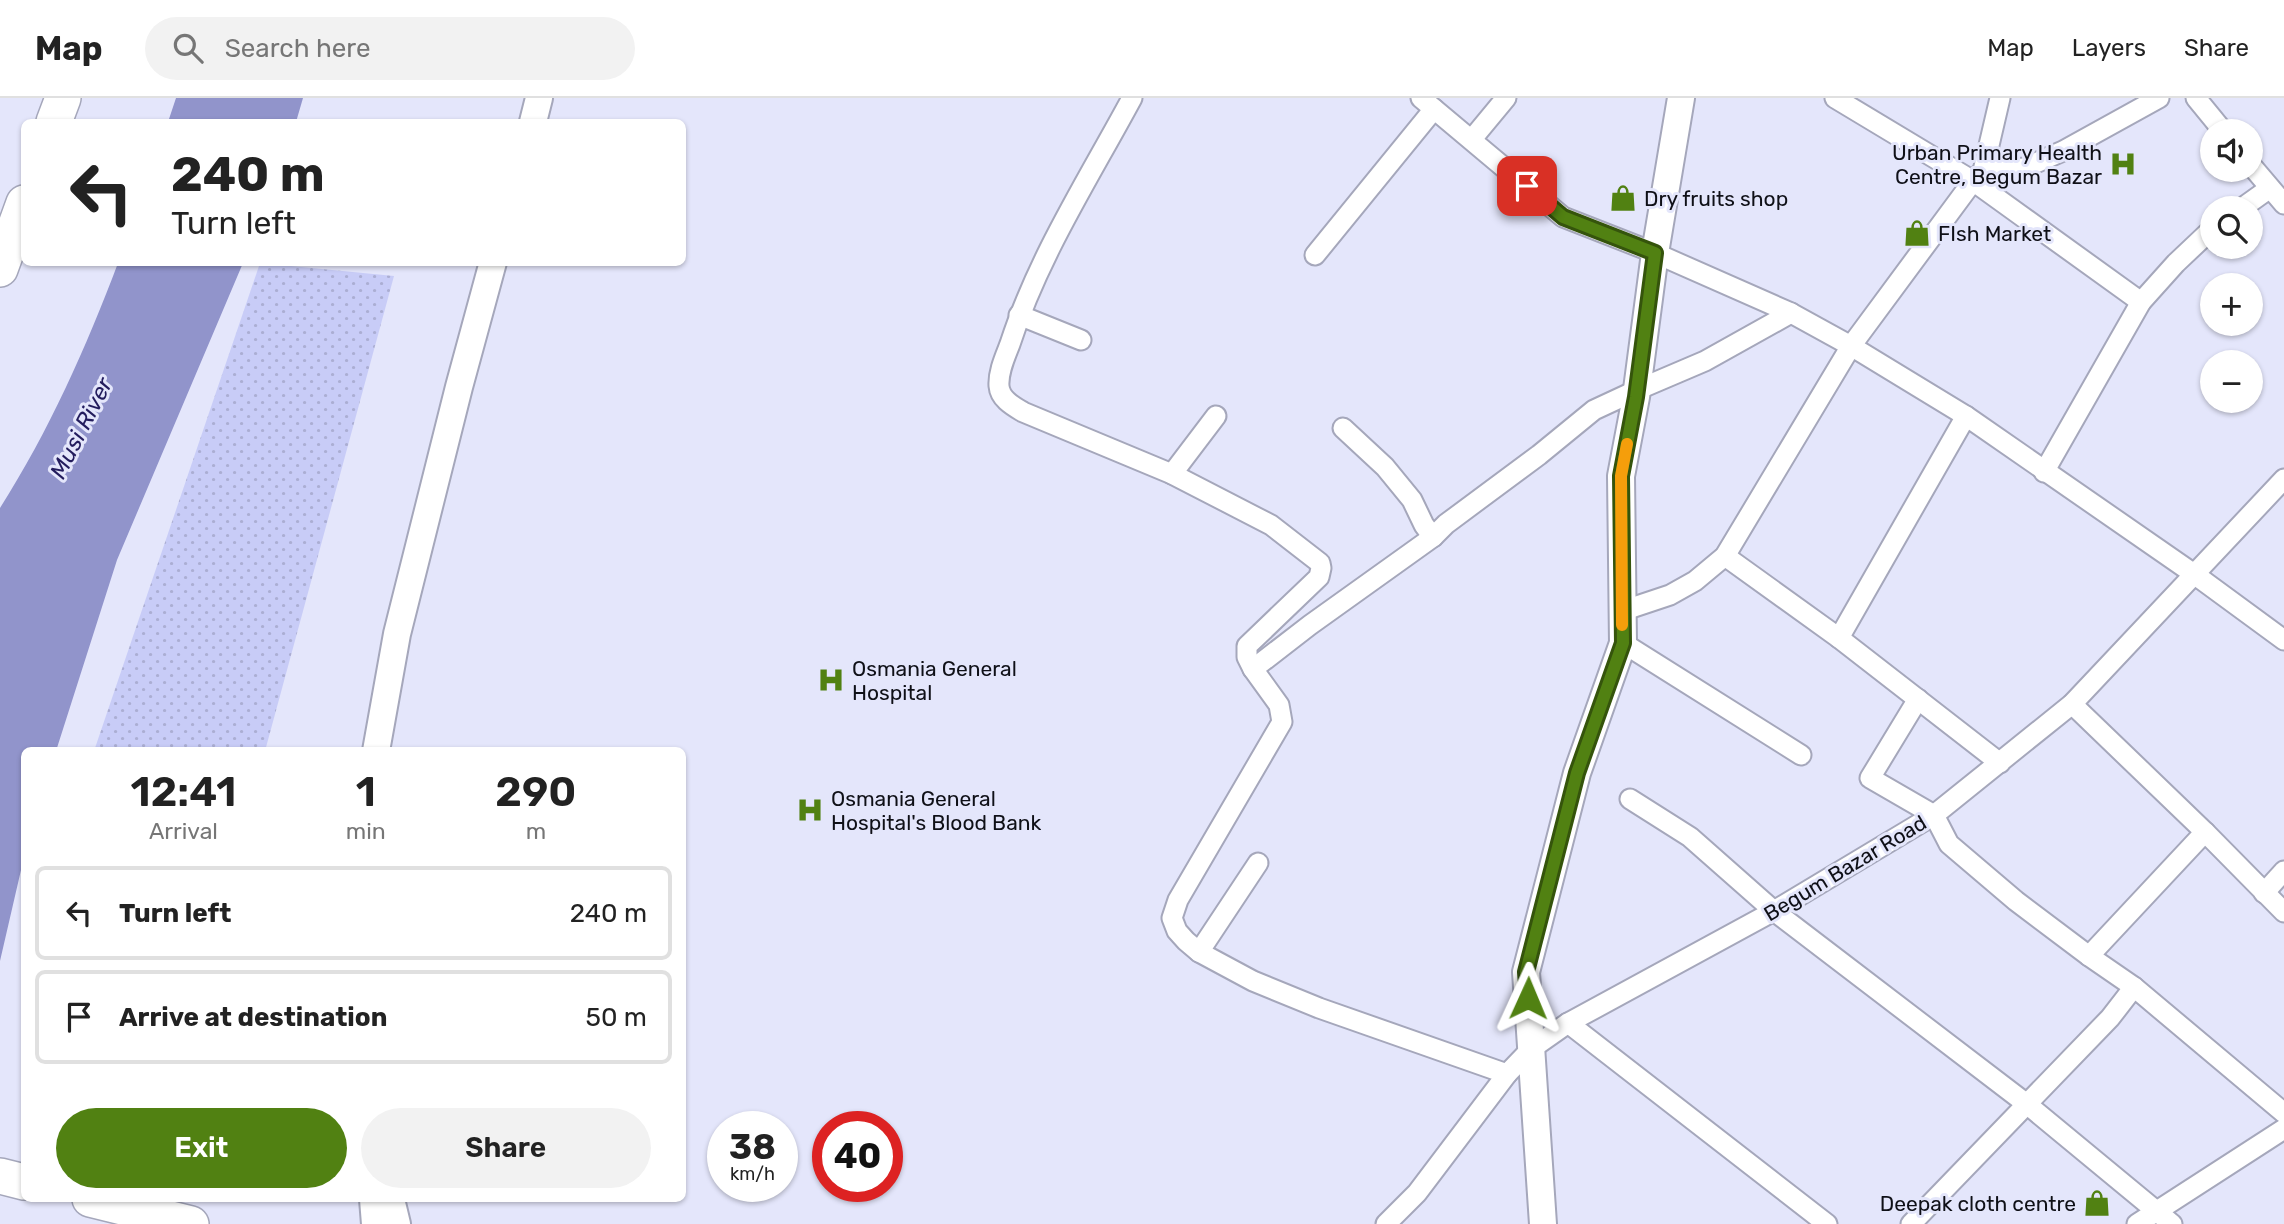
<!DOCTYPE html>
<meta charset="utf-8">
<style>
body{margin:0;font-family:Rubik,sans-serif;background:#f2f2f2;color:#222;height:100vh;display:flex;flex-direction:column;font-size:26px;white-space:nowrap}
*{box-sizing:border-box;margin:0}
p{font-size:23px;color:#767676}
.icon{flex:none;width:38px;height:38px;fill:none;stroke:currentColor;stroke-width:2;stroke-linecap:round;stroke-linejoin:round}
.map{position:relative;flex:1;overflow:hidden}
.details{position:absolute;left:21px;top:649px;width:665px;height:455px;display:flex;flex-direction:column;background:#fff;border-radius:10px;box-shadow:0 2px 5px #0004}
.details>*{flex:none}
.banner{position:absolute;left:21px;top:21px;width:665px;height:147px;border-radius:10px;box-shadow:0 2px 5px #0004;background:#fff;color:#222;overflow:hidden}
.fabs{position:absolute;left:2200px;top:21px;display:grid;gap:14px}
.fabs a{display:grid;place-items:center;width:63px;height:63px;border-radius:50%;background:#fff;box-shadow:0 2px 5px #0004;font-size:35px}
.speed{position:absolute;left:707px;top:1013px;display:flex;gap:14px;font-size:35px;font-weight:700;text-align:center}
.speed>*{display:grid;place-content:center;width:91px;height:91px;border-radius:50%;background:#fff;box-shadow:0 2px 5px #0004;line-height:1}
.speed small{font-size:18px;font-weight:400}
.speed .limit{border:10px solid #d22;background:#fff;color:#111}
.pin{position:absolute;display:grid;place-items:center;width:60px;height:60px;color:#fff;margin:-30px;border-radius:14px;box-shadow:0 4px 10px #0006}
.me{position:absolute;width:77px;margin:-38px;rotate:1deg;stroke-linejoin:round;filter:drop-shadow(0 0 5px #0008)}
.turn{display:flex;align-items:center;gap:24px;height:147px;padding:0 35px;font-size:32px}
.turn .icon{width:91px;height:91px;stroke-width:2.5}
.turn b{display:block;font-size:49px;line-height:60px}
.eta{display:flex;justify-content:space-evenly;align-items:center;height:119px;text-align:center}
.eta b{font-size:42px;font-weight:600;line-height:49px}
.button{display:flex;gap:14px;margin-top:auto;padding:14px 35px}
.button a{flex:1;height:80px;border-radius:42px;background:#518112;color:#fff;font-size:28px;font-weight:600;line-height:80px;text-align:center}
.button a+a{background:#f2f2f2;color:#222}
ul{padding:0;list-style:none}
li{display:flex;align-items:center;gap:21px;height:94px;margin:0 14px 10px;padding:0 21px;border:4px solid #e0e0e0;border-radius:10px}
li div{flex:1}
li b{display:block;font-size:26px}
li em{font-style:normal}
header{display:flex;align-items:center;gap:42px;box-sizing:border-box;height:98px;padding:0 35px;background:#fff;border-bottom:2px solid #e0e0e0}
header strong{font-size:33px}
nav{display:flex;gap:38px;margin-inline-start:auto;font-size:24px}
.search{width:490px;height:63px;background:#f2f2f2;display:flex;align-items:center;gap:18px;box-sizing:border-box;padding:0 24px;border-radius:38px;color:#767676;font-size:26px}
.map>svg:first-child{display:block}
.green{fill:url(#green-dots)}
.water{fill:#9194cb}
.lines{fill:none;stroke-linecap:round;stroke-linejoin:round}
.street-casing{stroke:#a5a7bb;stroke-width:23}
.secondary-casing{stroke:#a5a7bb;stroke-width:30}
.highway-casing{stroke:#a5a7bb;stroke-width:38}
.street{stroke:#fff;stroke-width:19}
.secondary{stroke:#fff;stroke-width:26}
.highway{stroke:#fff;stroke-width:35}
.route-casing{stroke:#35540c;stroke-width:18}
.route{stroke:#518112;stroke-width:12}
.slow{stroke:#f59e0b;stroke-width:12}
.labels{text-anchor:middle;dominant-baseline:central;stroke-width:6;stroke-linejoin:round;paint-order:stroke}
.poi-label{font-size:21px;fill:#0f1017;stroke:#e4e6fb;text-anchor:start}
.street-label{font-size:21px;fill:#0f1017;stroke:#e4e6fb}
.water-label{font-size:23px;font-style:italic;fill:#231c5d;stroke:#e4e6fb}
</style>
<header>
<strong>Map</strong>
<div class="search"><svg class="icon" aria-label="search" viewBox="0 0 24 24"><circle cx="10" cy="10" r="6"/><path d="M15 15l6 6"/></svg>Search here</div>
<nav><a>Map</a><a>Layers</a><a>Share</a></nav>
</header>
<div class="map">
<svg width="2284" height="1126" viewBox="0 0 2284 1126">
<defs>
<pattern id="green-dots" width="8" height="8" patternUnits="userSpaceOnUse" patternTransform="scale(1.75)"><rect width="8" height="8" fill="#c8ccf7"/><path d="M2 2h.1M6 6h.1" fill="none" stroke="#abaed3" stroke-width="1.8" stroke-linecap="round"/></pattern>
</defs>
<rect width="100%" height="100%" fill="#e4e6fb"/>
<polygon class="green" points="260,165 394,178 265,653 94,653"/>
<g class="water">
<polygon points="176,0 303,0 296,24 168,24"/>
<path d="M118,165h125l-126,297 -61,191h-32v106l-24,104v-453c49,-77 86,-160 118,-245z"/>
</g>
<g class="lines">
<defs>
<g id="street">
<path d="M1132,0c-43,80 -94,159 -122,246 -5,13 -12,28 -11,42 1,13 14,20 24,26l149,62 99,51 49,38 1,5 -2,9 -72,69v11l6,12"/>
<polyline points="1421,0 1563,119 1655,155 1791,215 1851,248 1966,318 2194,476 2284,542"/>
<polyline points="1835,0 1973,83 2141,204"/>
<polyline points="2196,0 2223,33"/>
<polyline points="1472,41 1506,0"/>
<polyline points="2250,66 2284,106"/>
<polyline points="1983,73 2024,70 2063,53 2159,0"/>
<polyline points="2242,110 2270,90"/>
<polyline points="1315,157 1434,11"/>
<polyline points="1019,217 1081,242"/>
<polyline points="1343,330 1385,369 1412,402 1424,427 1433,439"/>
<polyline points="2044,374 2141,204 2176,165 2212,131"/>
<polyline points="1172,376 1216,318"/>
<polyline points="1725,458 1839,540 2000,665"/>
<polyline points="1622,513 1670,497 1695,483 1725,458 1851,248 1973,83 1983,73 2000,0"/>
<polyline points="1839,540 1966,318"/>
<polyline points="1623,545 1801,657"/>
<polyline points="1918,601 1870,680 1934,717 1949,746 2016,803 2089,858 2134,889 2284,1015"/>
<polyline points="2072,606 2205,734 2284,814"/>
<polyline points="1630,701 1690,739 1774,813 2028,1007 2172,1126"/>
<polyline points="2264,795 2284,773"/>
<polyline points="1199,854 1258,765"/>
<polyline points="2089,858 2205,734"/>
<polyline points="1568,925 1827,1126"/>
<polyline points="1507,976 1319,910 1253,883 1199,854 1186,843 1177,833 1172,820 1178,802 1282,624 1279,607 1253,571 1310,527 1433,439 1446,426 1539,357 1594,312 1637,292 1705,263 1791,215"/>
<polyline points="1386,1126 1417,1095 1507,976 1531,951 1568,925 1774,813 1934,717 2072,606 2284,381"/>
<polyline points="1911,1126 2110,920 2134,889"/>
<polyline points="2137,1126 2284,1031"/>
</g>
<g id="secondary">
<polyline points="533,24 539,0"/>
<polyline points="376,653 397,536 459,289 493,164"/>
<polyline points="373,1101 375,1126"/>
<polyline points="391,1101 397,1126"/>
<polyline points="1543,1126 1526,874 1577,675 1623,545 1621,378 1636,299 1655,155 1681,0"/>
</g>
<g id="highway">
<polyline points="54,24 63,0"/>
<polyline points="0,171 24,105"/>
<polyline points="0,1078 24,1084"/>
<polyline points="90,1101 191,1126"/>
</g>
</defs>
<use href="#street" class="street-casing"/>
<use href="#secondary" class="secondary-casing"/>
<use href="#highway" class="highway-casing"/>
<use href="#street" class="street"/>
<use href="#secondary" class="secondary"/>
<use href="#highway" class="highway"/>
</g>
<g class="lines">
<defs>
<polyline id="route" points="1527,88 1563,119 1655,155 1636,299 1621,378 1623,545 1577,675 1526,874 1528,900"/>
</defs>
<use href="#route" class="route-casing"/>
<use href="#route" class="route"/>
<polyline class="slow" points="1622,527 1621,378 1627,346"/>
</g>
<defs>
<symbol id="hospital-bare" viewBox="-9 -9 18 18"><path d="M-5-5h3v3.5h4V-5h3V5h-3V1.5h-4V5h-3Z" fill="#518112" stroke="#e4e6fb" stroke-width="2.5" paint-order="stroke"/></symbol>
<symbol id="shop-bare" viewBox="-9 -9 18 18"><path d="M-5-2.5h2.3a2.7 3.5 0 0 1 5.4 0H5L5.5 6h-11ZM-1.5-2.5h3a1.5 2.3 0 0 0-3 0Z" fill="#518112" stroke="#e4e6fb" stroke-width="2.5" paint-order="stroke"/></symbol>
</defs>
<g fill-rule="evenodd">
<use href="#hospital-bare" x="2104" y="47" width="38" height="38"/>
<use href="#shop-bare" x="1604" y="81" width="38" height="38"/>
<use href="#shop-bare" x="1898" y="116" width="38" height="38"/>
<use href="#hospital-bare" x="812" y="563" width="38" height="38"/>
<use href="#hospital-bare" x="791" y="693" width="38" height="38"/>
<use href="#shop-bare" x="2078" y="1086" width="38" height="38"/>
</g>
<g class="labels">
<g class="poi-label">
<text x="2102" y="54" text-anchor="end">Urban Primary Health<tspan x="2102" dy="24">Centre, Begum Bazar</tspan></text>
<text x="1644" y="100">Dry fruits shop</text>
<text x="1938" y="135">FIsh Market</text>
<text x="852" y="570">Osmania General<tspan x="852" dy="24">Hospital</tspan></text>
<text x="831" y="700">Osmania General<tspan x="831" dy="24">Hospital's Blood Bank</tspan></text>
<text x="2076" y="1105" text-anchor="end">Deepak cloth centre</text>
</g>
<g class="street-label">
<text transform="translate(1845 770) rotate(-31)">Begum Bazar Road</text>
</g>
<g class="water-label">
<text transform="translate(81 330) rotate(-63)">Musi River</text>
</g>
</g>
</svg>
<div class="fabs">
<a><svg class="icon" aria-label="sound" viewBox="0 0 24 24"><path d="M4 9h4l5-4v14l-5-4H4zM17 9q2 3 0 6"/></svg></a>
<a><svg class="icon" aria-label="search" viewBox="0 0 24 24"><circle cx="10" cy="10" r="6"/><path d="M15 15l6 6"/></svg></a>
<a>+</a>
<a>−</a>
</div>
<div class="speed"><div>38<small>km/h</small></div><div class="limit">40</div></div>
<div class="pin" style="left:1527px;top:88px;background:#d93025"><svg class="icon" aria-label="arrive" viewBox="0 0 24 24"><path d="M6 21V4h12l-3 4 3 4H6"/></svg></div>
<svg class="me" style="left:1528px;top:900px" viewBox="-20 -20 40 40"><path d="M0-17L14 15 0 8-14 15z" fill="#518112" stroke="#fff" stroke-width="4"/></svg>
<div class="banner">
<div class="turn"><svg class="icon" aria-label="left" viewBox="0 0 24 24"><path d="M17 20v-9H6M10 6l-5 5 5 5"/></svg><div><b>240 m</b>Turn left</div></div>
</div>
<section class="details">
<div class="eta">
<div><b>12:41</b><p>Arrival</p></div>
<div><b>1</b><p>min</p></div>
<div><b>290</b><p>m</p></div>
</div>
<ul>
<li><svg class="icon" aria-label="left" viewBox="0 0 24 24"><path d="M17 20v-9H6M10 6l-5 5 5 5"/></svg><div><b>Turn left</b></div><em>240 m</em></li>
<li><svg class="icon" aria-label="arrive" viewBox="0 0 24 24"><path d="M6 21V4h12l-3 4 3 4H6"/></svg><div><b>Arrive at destination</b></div><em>50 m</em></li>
</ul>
<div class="button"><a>Exit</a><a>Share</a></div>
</section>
</div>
